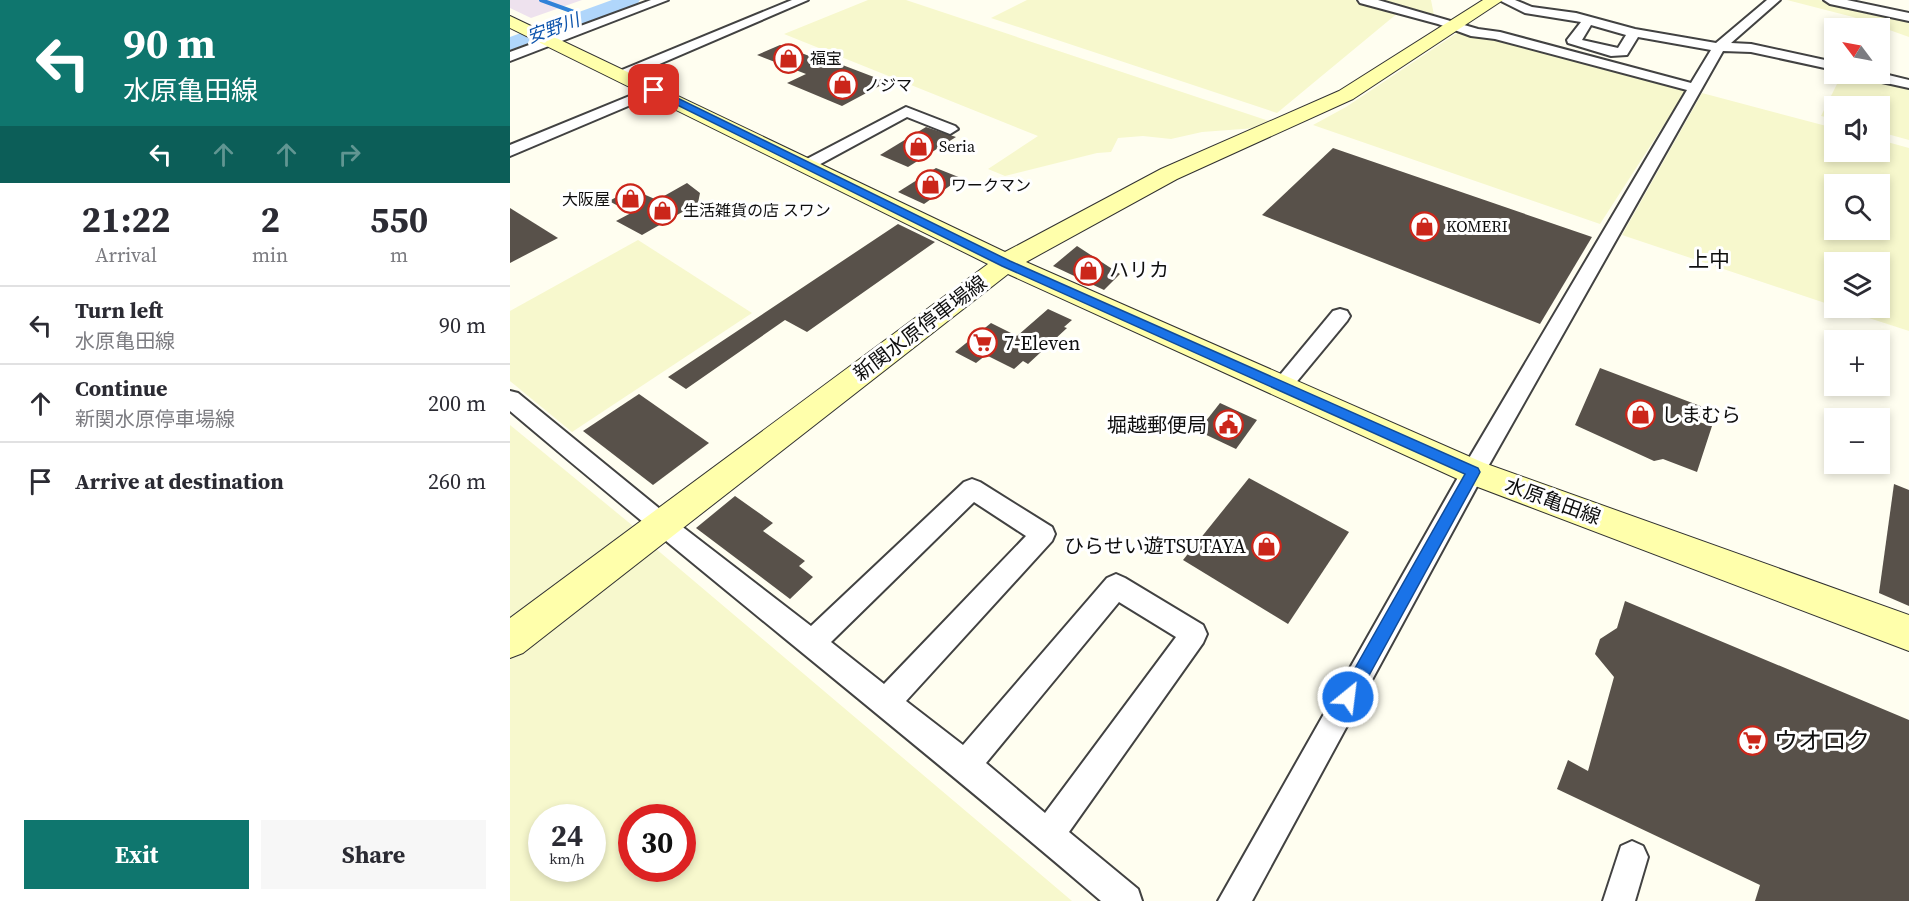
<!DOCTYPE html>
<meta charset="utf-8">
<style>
body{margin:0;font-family:"Source Serif 4","Noto Sans JP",serif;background:#f7f7f7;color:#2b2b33;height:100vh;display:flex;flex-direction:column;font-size:22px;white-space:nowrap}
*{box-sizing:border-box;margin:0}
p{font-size:20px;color:#7c7c81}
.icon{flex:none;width:33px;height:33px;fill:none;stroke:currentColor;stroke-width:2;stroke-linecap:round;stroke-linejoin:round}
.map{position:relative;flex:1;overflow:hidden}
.drawer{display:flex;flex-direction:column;background:#fff;width:510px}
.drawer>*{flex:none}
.top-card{background:#0f766e;color:#fff;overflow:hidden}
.needle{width:39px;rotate:302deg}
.fabs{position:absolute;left:1314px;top:18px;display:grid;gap:12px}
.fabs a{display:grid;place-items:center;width:66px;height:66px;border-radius:0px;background:#fff;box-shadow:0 3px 9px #0003;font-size:30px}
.speed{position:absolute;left:18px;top:804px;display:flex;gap:12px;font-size:30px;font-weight:700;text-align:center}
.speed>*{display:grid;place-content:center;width:78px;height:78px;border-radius:50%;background:#fff;box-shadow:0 3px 9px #0003;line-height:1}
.speed small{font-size:15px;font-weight:400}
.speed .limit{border:9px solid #d22;background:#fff;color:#111}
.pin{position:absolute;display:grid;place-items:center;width:51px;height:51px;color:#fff;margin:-26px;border-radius:12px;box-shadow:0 3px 9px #0006}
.me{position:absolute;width:66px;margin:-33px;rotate:29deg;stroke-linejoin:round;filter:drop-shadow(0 0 4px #0008)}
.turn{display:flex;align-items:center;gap:21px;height:126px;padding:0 24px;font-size:27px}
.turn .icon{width:78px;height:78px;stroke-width:2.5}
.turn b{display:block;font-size:42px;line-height:51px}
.lanes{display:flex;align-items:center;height:57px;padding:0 24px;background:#0003;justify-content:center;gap:30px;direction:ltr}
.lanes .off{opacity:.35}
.eta{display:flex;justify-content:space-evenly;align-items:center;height:102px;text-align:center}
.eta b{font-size:36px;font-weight:700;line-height:42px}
.button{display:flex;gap:12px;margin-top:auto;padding:12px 24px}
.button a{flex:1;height:69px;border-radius:0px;background:#0f766e;color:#fff;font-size:24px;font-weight:700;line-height:69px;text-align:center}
.button a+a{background:#f7f7f7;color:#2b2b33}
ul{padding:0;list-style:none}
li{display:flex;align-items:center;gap:18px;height:78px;padding:0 24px;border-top:2px solid #e1e1e2}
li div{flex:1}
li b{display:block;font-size:22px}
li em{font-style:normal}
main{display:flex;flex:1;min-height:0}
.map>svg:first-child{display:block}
.industrial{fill:#eee2ee}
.farmland{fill:#f7f8cd;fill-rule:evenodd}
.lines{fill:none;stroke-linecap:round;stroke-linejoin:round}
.stream{stroke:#3182d8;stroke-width:4}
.river{fill:#b0d6fb;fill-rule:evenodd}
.building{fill:#58514a}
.street-casing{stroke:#424242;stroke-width:4}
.secondary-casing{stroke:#313131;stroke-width:2}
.street{fill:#fff;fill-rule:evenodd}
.secondary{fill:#ffffab;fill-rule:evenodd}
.route{fill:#1a73e8;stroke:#114b97;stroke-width:1.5}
.labels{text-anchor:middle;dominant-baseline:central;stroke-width:6;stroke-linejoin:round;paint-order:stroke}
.far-poi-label{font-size:16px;fill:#0f0f0f;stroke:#fff;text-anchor:start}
.far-water-label{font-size:18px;font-style:italic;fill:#0d54ac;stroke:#fff}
.poi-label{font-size:20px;fill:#0f0f0f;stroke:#fff;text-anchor:start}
.street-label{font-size:20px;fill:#0f0f0f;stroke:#fff}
.neighbourhood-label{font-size:21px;fill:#0f0f0f;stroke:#fff}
.near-poi-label{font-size:24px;fill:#0f0f0f;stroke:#fff;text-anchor:start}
</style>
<main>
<section class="drawer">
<div class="top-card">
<div class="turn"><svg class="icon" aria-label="left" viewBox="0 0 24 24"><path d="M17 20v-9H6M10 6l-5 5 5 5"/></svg><div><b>90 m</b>水原亀田線</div></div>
<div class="lanes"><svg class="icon" aria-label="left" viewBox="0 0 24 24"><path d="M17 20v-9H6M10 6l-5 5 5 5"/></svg><svg class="icon off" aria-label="ahead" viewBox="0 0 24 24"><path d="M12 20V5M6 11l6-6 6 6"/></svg><svg class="icon off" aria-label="ahead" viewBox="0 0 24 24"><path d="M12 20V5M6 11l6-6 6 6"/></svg><svg class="icon off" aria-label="right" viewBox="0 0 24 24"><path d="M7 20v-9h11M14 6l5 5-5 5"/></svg></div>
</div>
<div class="eta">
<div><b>21:22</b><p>Arrival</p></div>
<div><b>2</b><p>min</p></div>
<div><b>550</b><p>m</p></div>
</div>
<ul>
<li><svg class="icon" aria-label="left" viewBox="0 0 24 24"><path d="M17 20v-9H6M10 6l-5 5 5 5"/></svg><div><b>Turn left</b><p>水原亀田線</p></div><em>90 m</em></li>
<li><svg class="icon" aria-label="ahead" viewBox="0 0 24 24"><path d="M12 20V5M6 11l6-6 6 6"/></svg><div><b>Continue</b><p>新関水原停車場線</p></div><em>200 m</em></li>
<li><svg class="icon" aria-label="arrive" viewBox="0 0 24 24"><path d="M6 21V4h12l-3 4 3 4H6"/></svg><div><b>Arrive at destination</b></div><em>260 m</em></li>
</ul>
<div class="button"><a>Exit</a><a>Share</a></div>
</section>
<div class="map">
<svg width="1399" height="901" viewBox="0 0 1399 901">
<rect width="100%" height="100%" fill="#fffef0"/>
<polygon class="industrial" points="0,0 72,0 21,18 0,8"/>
<g class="farmland">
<polygon points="358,0 396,0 759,121 746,128 692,132 661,139 633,136 608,138 601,152 587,153 495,176 478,169 528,136 274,34"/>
<polygon points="517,0 844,0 889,12 767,113 481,18"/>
<polygon points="867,0 921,0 924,15"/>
<polygon points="1277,0 1309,0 1399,19 1399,37 1343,17"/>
<polygon points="950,31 1177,89 1090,224 803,125 836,107"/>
<polygon points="1332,74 1399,87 1399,140 1370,132 1370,106 1324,106 1324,119 1311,116"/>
<path d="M1192,93l132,35v24h46v-12l29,8v183l-71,-23h42v-46h-46v44l-212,-71zM1324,184h46v46h-46z"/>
<polygon points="128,240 242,313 62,432 0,381 0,311"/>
<polygon points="0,425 123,526 0,617"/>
<path d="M145,548l417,353h-562v-242zM32,818h50v50h-50zM122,818h50v50h-50z"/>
</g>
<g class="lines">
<polyline class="stream" points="31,0 75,16"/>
<polygon class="river" points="102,0 130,0 127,4 0,50 0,37"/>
</g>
<g class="building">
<polygon points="270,45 318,63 322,61 377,82 332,106 277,83 296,74 247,55"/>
<polygon points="416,127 446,137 398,167 370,155"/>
<polygon points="823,148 1082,237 1030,324 752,215"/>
<polygon points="426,168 451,178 414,204 388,192"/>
<polygon points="177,183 190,193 188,203 132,235 106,221 121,213 99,201 122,189 147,200"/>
<polygon points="0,208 48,238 0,263"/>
<polygon points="388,224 425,242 297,332 275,320 176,389 158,377"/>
<polygon points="567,246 610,274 594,290 543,266"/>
<polygon points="538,309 562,320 554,327 557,328 518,364 513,361 504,369 476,355 466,363 445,352 481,323 507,336"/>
<polygon points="1090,368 1193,407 1189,422 1202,426 1187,472 1153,459 1144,461 1065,425"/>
<polygon points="129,394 199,443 143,485 73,431"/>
<polygon points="710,403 747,420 726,449 688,431"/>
<polygon points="739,478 839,532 778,624 673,560"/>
<polygon points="1384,484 1399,490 1399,606 1369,593"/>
<polygon points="225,496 263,523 253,531 295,561 289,566 303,577 280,599 186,528"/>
<polygon points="1115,601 1399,720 1399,901 1245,901 1250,885 1047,789 1058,760 1078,771 1104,677 1085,654 1090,639 1107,628"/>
</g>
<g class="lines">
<defs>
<g id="street">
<polygon points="141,0 158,0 0,61 0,52"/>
<polygon points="282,0 298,0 117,78 112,79 105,75 107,72"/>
<path d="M848,0h20l100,29 22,3 191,51 20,-33 -73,-13 -11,18 -16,1 -43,-13 -1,-3 14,-18 -56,-9 -26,-13h16l17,7 44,6 59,16 81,14 51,-43h13l-49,43 20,1 83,18v8l-83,-18 -28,-1 -242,428 -229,422h-34l247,-436 222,-375 -192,-51 -24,-3 -33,-12 -78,-21zM1081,25l35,10 -8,13 -36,-8z"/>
<polygon points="1314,0 1337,0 1399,13 1399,21 1320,4"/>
<polygon points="1370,73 1399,80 1399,88 1349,77 1347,74"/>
<polygon points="144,86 149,87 151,90 149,93 0,156 0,145"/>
<polygon points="396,107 445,126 448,129 440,134 397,117 303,168 297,170 289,165 291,162"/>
<polygon points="830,309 837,311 840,316 837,321 779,391 772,394 765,391 761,386 765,381 823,311"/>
<path d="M0,391l8,2 153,125 140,108 153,-144 8,-3 8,3 72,45 3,7 -3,7 -146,160 57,44 144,-167 9,-4 9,4 78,47 4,9 -4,9 -134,189 69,57 4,12h-41c-195,-167 -395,-324 -591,-490zM464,502l52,34 -142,148 -53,-42zM609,602l57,35 -131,176 -59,-50z"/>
<polygon points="1122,841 1133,846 1138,857 1125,901 1093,901 1111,846"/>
</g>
<polygon id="secondary" points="973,0 993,0 843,99 667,179 516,262 974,463 1399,615 1399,651 952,481 498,274 13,653 0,658 0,618 478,264 0,28 0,16 495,252 651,169 829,91"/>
</defs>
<use href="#street" class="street-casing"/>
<use href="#secondary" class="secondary-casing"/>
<use href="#street" class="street"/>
<use href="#secondary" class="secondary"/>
</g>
<polygon class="route" points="141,88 147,88 500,261 968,468 970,472 968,476 844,703 838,705 832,703 829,697 832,691 955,474 492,266 141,92"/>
<defs>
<symbol id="shop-ring" viewBox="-11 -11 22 22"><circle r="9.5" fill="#fff" stroke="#cb261a" stroke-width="1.5"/><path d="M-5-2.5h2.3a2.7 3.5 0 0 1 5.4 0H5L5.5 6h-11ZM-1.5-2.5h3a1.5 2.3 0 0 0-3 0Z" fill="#cb261a"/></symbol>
<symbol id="supermarket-ring" viewBox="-11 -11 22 22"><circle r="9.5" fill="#fff" stroke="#cb261a" stroke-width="1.5"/><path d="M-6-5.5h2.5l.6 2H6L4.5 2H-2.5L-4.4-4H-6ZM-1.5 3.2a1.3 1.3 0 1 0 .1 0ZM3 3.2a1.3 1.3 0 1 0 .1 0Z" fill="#cb261a"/></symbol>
<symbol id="civic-ring" viewBox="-11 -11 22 22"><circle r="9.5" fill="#fff" stroke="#cb261a" stroke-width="1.5"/><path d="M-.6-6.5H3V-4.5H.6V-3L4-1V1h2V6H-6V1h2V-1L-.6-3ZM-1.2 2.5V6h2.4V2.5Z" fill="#cb261a"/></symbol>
</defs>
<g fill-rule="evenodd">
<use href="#shop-ring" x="262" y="42" width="33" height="33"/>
<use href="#shop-ring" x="316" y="68" width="33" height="33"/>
<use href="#shop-ring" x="392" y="130" width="33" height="33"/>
<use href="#shop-ring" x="404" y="168" width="33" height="33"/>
<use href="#shop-ring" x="104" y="182" width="33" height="33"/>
<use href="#shop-ring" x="136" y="194" width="33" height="33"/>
<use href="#shop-ring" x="898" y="210" width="33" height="33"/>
<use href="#shop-ring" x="562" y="254" width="33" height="33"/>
<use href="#supermarket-ring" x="456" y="326" width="33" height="33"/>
<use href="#shop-ring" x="1114" y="398" width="33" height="33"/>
<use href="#civic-ring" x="702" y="408" width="33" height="33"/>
<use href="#shop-ring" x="740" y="530" width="33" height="33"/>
<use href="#supermarket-ring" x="1226" y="724" width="33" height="33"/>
</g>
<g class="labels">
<g class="far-poi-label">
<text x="300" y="58">福宝</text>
<text x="354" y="85">ノジマ</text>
<text x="429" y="146">Seria</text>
<text x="441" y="185">ワークマン</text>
<text x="100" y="199" text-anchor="end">大阪屋</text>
<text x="173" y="210">生活雑貨の店 スワン</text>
<text x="936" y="226">KOMERI</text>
</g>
<g class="far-water-label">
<text transform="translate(43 28) rotate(-20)">安野川</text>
</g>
<g class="poi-label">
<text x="599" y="270">ハリカ</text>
<text x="494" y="343">7-Eleven</text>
<text x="1151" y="415">しまむら</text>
<text x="697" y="425" text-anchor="end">堀越郵便局</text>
<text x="736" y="546" text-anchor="end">ひらせい遊TSUTAYA</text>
</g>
<g class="street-label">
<text transform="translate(410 328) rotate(-37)">新関水原停車場線</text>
<text transform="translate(1043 501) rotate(20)">水原亀田線</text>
</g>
<g class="neighbourhood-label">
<text x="1199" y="259">上中</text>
</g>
<g class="near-poi-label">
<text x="1264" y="740">ウオロク</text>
</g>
</g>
</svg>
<div class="fabs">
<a><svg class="needle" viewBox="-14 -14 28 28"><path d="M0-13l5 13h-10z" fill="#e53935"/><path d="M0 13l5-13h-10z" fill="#7c7c81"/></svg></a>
<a><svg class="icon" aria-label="sound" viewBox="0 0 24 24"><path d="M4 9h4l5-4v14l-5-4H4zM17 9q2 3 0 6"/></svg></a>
<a><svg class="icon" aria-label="search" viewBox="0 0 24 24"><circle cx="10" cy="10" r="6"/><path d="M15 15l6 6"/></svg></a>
<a><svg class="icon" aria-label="layers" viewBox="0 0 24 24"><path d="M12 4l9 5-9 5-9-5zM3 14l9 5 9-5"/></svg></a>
<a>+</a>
<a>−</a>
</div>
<div class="speed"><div>24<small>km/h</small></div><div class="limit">30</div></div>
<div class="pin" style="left:144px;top:90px;background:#d93025"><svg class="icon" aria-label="arrive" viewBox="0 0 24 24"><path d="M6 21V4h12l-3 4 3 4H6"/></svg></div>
<svg class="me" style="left:838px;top:697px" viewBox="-20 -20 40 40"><circle r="17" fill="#1a73e8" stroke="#fff" stroke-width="3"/><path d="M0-11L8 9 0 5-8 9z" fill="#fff"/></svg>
</div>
</main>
